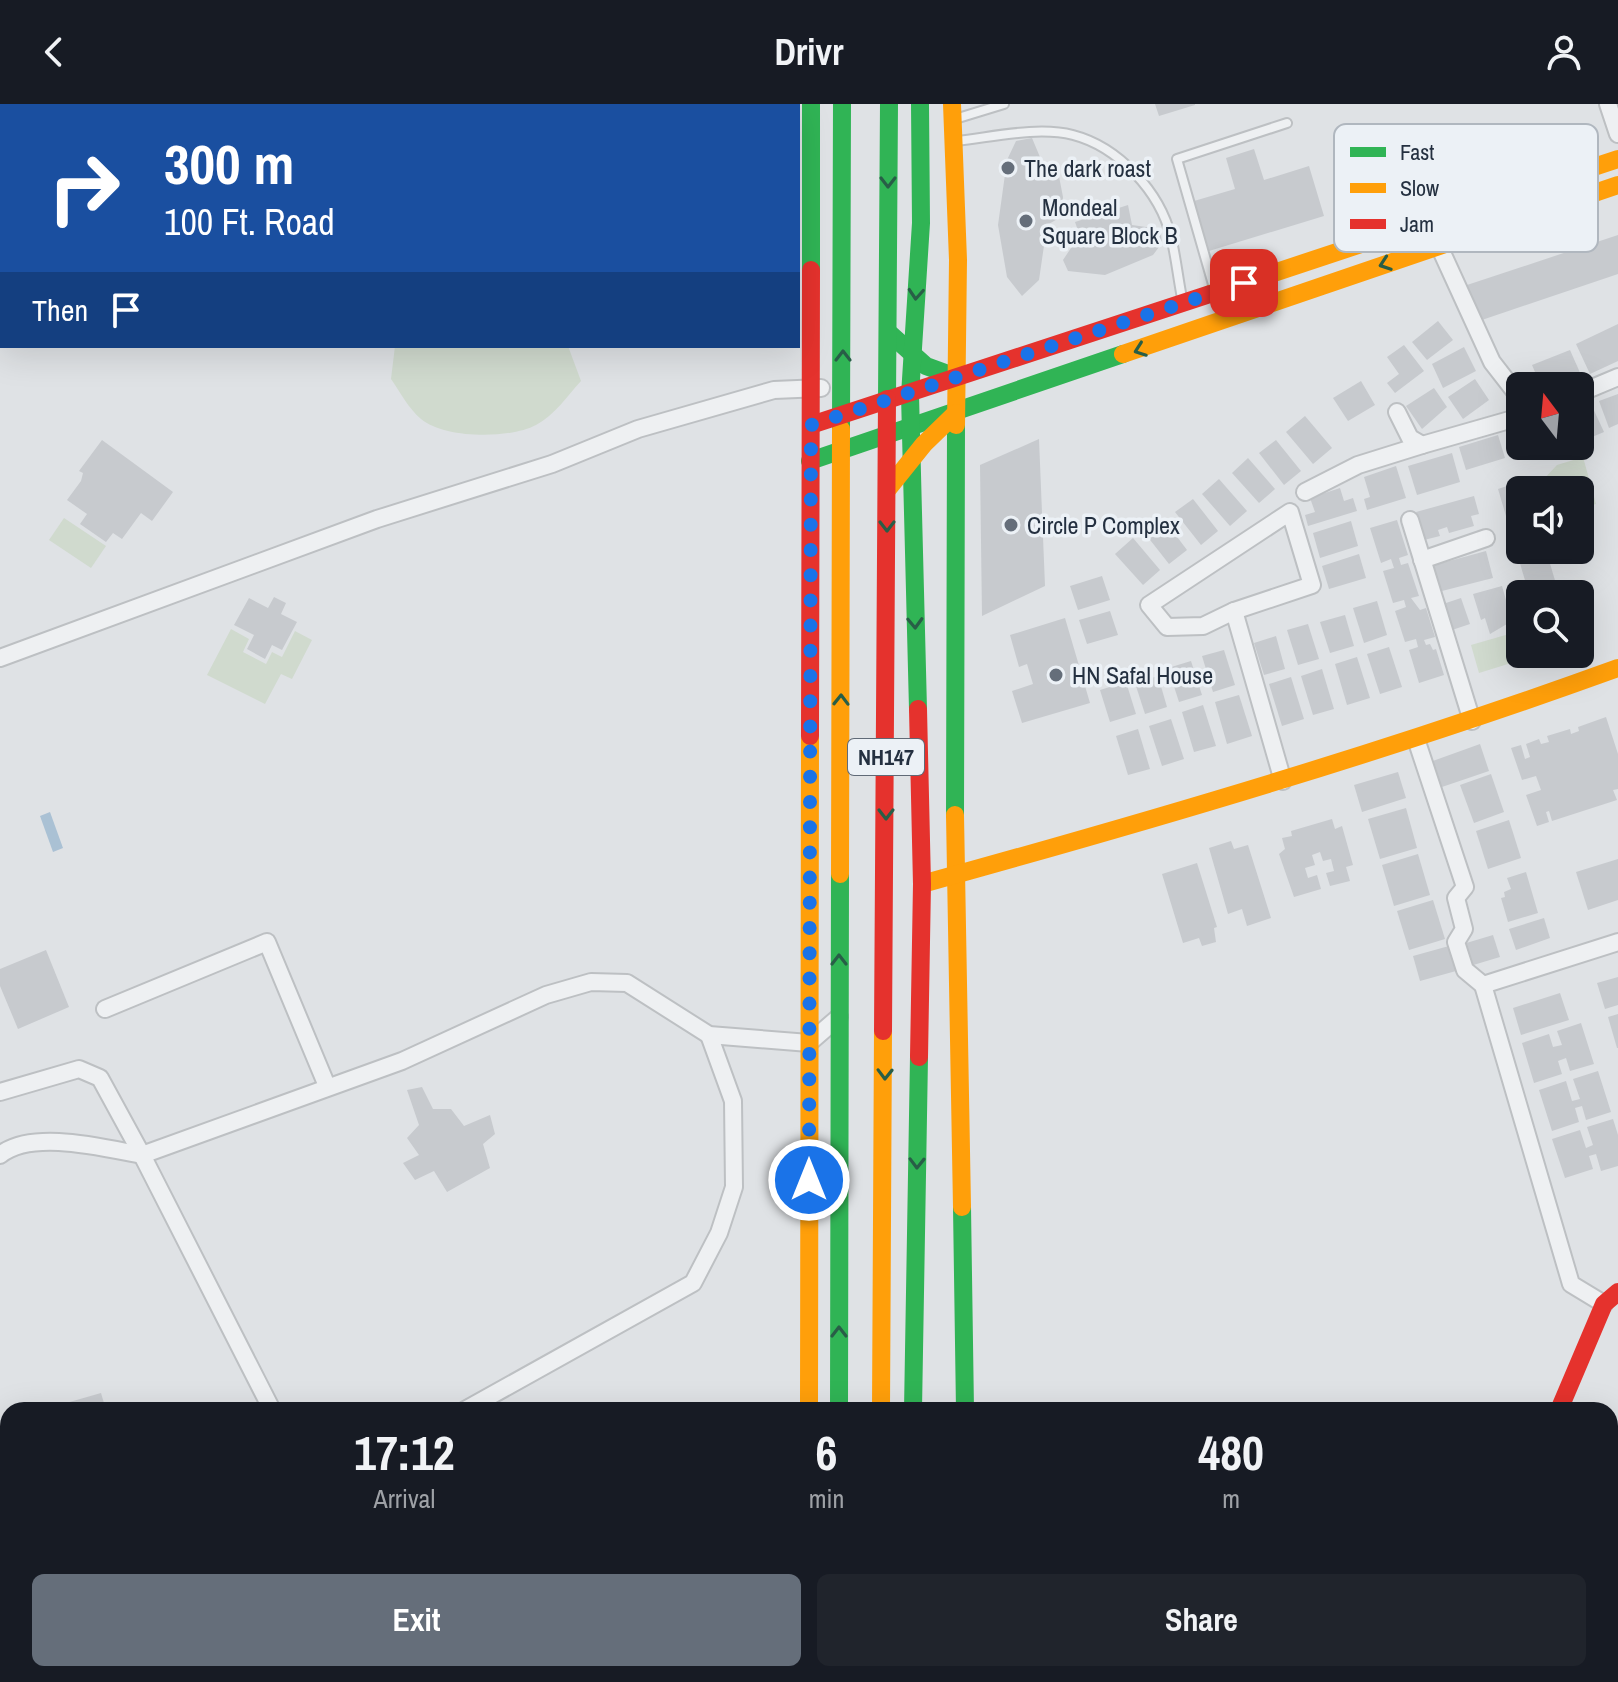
<!DOCTYPE html>
<style>
body{margin:0;font-family:"Archivo Narrow",sans-serif;background:#20242c;color:#f1f3f6;height:100vh;display:flex;flex-direction:column;font-size:30px;white-space:nowrap}
*{box-sizing:border-box;margin:0}
p{font-size:26px;color:#9ea1a6}
.icon{flex:none;width:44px;height:44px;fill:none;stroke:currentColor;stroke-width:2;stroke-linecap:round;stroke-linejoin:round}
.map{position:relative;flex:1;overflow:hidden}
.details{position:absolute;left:0px;top:1298px;width:1618px;height:280px;display:flex;flex-direction:column;background:#171b24;border-radius:24px 24px 0 0;box-shadow:0 8px 32px #0002}
.details>*{flex:none}
.hud{position:absolute;left:0px;top:0px;width:800px;height:244px;box-shadow:0 8px 32px #0002;background:#1a4fa0;color:#fff;overflow:hidden}
.needle{width:52px;rotate:344deg}
.controls{position:absolute;left:1506px;top:268px;display:grid;gap:16px}
.controls a{display:grid;place-items:center;width:88px;height:88px;border-radius:12px;background:#171b24;box-shadow:0 8px 32px #0002;font-size:40px}
.pin{position:absolute;display:grid;place-items:center;width:68px;height:68px;color:#fff;margin:-34px;border-radius:16px;box-shadow:0 4px 12px #0006}
.me{position:absolute;width:88px;margin:-44px;rotate:0deg;stroke-linejoin:round;filter:drop-shadow(0 0 6px #0008)}
.turn{display:flex;align-items:center;gap:28px;height:168px;padding:0 32px;font-size:36px}
.turn .icon{width:104px;height:104px;stroke-width:2.5}
.turn b{display:block;font-size:56px;line-height:68px}
.then{display:flex;align-items:center;height:76px;padding:0 32px;background:#0003;gap:16px;font-size:30px}
.eta{display:flex;justify-content:space-evenly;align-items:center;height:136px;text-align:center}
.eta b{font-size:48px;font-weight:700;line-height:56px}
.primary-button{display:flex;gap:16px;margin-top:auto;padding:16px 32px}
.primary-button a{flex:1;height:92px;border-radius:12px;background:#656e7a;color:#fff;font-size:32px;font-weight:700;line-height:92px;text-align:center}
.primary-button a+a{background:#20242c;color:#f1f3f6}
header{display:flex;justify-content:space-between;align-items:center;height:104px;padding:0 32px;background:#171b24;font-size:36px;font-weight:700}
.map>svg:first-child{display:block}
.green{fill:#d0dace}
.water{fill:#aac1d4}
.building{fill:#c7cace}
.lines{fill:none;stroke-linecap:round;stroke-linejoin:round}
.lane-casing{stroke:#bdc0c3;stroke-width:12}
.street-casing{stroke:#bdc0c3;stroke-width:20}
.lane{stroke:#eef0f2;stroke-width:8}
.street{stroke:#eef0f2;stroke-width:16}
.fast{stroke:#30b455;stroke-width:18}
.slow{stroke:#ff9f0a;stroke-width:18}
.jam{stroke:#e5322d;stroke-width:18}
.oneway{stroke:#285e47}
.route{stroke:#1a73e8;stroke-width:14;stroke-dasharray:0 25.2}
.poi-dot{fill:#656e7a;stroke:#ecf1f6;stroke-width:3}
.labels{text-anchor:middle;dominant-baseline:central;stroke-width:7;stroke-linejoin:round;paint-order:stroke}
.shield{fill:#ecf1f6;stroke:#606a77;stroke-width:2}
.shield-label{font-size:22px;font-weight:bold;fill:#243040}
.poi-label{font-size:24px;fill:#243040;stroke:#ecf1f6;text-anchor:start}
.key{fill:#ecf1f6;stroke:#b0b7bf;stroke-width:2}
.key-label{font-size:22px;fill:#243040}
</style>
<header><svg class="icon" aria-label="back" viewBox="0 0 24 24"><path d="M15 5l-7 7 7 7"/></svg>Drivr<svg class="icon" aria-label="person" viewBox="0 0 24 24"><circle cx="12" cy="8" r="4"/><path d="M4 21q1-7 8-7t8 7"/></svg></header>
<div class="map">
<svg width="1618" height="1578" viewBox="0 0 1618 1578">
<rect width="100%" height="100%" fill="#dfe2e5"/>
<g class="green">
<path d="M395,242h173l13,35c-13,14 -27,35 -45,44 -26,14 -91,14 -115,-6 -12,-10 -21,-27 -30,-40z"/>
<polygon points="1583,353 1596,400 1580,405 1580,386 1546,386 1543,376 1557,361"/>
<polygon points="64,414 106,442 91,464 49,436"/>
<polygon points="231,525 249,535 243,548 266,560 272,548 282,553 295,527 312,536 292,575 281,570 265,600 207,571"/>
<polygon points="1516,528 1524,555 1479,569 1471,541"/>
</g>
<polygon class="water" points="50,708 63,744 53,748 40,712"/>
<g class="building">
<polygon points="1155,0 1195,0 1195,1 1159,12"/>
<polygon points="1032,34 1045,65 1057,62 1063,93 1061,113 1047,121 1039,176 1022,192 1007,173 998,121 1007,56 1016,37"/>
<polygon points="1254,45 1264,76 1309,62 1324,112 1209,147 1194,97 1235,85 1226,54"/>
<polygon points="1128,101 1132,121 1160,125 1162,139 1153,151 1105,171 1068,167 1063,156 1071,144 1082,138 1075,118"/>
<polygon points="1618,131 1618,170 1476,218 1464,182"/>
<polygon points="1438,217 1453,236 1427,256 1412,238"/>
<polygon points="1618,220 1618,257 1590,270 1576,240"/>
<polygon points="1404,241 1424,267 1395,289 1387,279 1399,270 1387,253"/>
<polygon points="1464,243 1476,267 1443,284 1432,260"/>
<polygon points="1570,246 1581,271 1555,282 1541,282 1532,261"/>
<polygon points="1475,275 1489,296 1463,315 1448,293"/>
<polygon points="1361,277 1375,301 1348,317 1333,294"/>
<polygon points="1434,284 1447,303 1422,325 1406,302"/>
<polygon points="1618,290 1618,320 1609,324 1599,297"/>
<polygon points="1591,300 1604,328 1580,338 1580,305"/>
<polygon points="1305,312 1332,344 1313,360 1286,328"/>
<polygon points="1498,331 1505,354 1466,366 1459,343"/>
<polygon points="1520,332 1520,342 1557,342 1522,355 1515,334"/>
<polygon points="1039,335 1045,482 982,512 980,361"/>
<polygon points="102,336 173,388 152,417 141,409 122,435 113,429 106,438 80,420 87,410 67,396 81,377 83,369 79,367"/>
<polygon points="1276,336 1301,367 1284,381 1259,349"/>
<polygon points="1452,349 1460,378 1417,391 1408,362"/>
<polygon points="1248,354 1275,385 1259,399 1232,369"/>
<polygon points="1396,362 1406,394 1367,406 1364,395 1370,393 1364,373"/>
<polygon points="1219,375 1247,407 1230,422 1202,390"/>
<polygon points="1525,376 1528,386 1520,386 1520,446 1546,446 1559,490 1529,490 1498,385"/>
<polygon points="1340,384 1344,397 1353,394 1357,407 1308,422 1305,411 1315,408 1310,394"/>
<polygon points="1474,392 1479,410 1471,412 1474,422 1449,429 1447,423 1438,426 1440,432 1424,436 1416,408"/>
<polygon points="1193,395 1218,427 1201,441 1175,408"/>
<polygon points="1397,416 1408,451 1399,454 1401,461 1408,459 1419,492 1411,494 1420,506 1426,504 1435,533 1424,536 1426,541 1430,540 1433,546 1436,545 1444,571 1419,579 1409,546 1418,543 1416,535 1405,538 1395,507 1406,503 1404,496 1393,499 1383,467 1394,464 1391,455 1381,459 1370,424"/>
<polygon points="1165,417 1187,446 1169,460 1147,432"/>
<polygon points="1351,417 1358,442 1320,454 1313,429"/>
<polygon points="1133,434 1160,466 1143,481 1115,450"/>
<polygon points="1486,447 1493,474 1438,488 1431,462"/>
<polygon points="1359,450 1366,474 1329,485 1322,462"/>
<polygon points="1102,472 1110,496 1078,506 1070,482"/>
<polygon points="1502,482 1512,517 1490,530 1485,514 1481,516 1473,490"/>
<polygon points="274,493 286,499 281,510 297,518 282,546 272,541 265,555 247,545 254,531 234,521 249,494 268,504"/>
<polygon points="1461,494 1470,520 1452,526 1443,500"/>
<polygon points="1377,497 1387,531 1364,539 1353,504"/>
<polygon points="1110,507 1118,531 1087,540 1079,516"/>
<polygon points="1345,511 1354,542 1330,549 1320,518"/>
<polygon points="1065,514 1090,599 1022,619 1012,587 1033,580 1027,560 1019,563 1010,531"/>
<polygon points="1308,520 1319,555 1298,561 1287,526"/>
<polygon points="1276,532 1285,565 1264,571 1254,539"/>
<polygon points="1389,543 1402,583 1380,590 1367,550"/>
<polygon points="1224,546 1235,581 1213,588 1202,552"/>
<polygon points="1357,553 1370,594 1347,601 1335,560"/>
<polygon points="1191,557 1202,591 1179,598 1168,564"/>
<polygon points="1322,565 1334,605 1313,611 1301,572"/>
<polygon points="1158,572 1167,603 1145,610 1135,579"/>
<polygon points="1291,573 1304,615 1282,622 1269,580"/>
<polygon points="1126,578 1136,610 1110,618 1100,586"/>
<polygon points="1239,591 1252,632 1227,640 1215,598"/>
<polygon points="1203,601 1216,642 1194,648 1182,608"/>
<polygon points="1606,613 1618,650 1618,685 1613,686 1617,696 1552,717 1549,707 1546,708 1549,718 1537,722 1526,691 1541,686 1536,672 1522,676 1511,644 1521,641 1525,655 1530,653 1526,640 1539,635 1541,640 1549,638 1547,632 1570,625 1571,630 1579,627 1578,623"/>
<polygon points="1171,615 1184,655 1162,662 1149,622"/>
<polygon points="1138,625 1150,665 1128,671 1116,632"/>
<polygon points="1480,640 1489,667 1439,684 1430,658"/>
<polygon points="1398,668 1406,694 1362,708 1354,681"/>
<polygon points="1491,670 1504,708 1474,719 1460,681"/>
<polygon points="1406,704 1417,744 1380,755 1368,715"/>
<polygon points="1332,715 1335,725 1342,722 1353,761 1346,763 1350,777 1330,782 1326,769 1334,767 1331,755 1323,757 1320,748 1312,751 1315,761 1305,764 1308,774 1317,771 1321,785 1294,793 1279,750 1285,745 1282,734 1292,732 1291,727"/>
<polygon points="1509,716 1521,754 1488,765 1476,727"/>
<polygon points="1231,737 1234,745 1248,741 1271,814 1247,822 1242,805 1228,810 1209,744"/>
<polygon points="1418,750 1430,791 1394,802 1382,761"/>
<polygon points="1618,755 1618,796 1588,806 1576,768"/>
<polygon points="1197,759 1217,823 1214,824 1216,838 1202,842 1199,834 1183,839 1162,770"/>
<polygon points="1526,768 1538,809 1508,818 1501,794 1505,793 1504,788 1511,785 1507,774"/>
<polygon points="1433,796 1445,835 1409,846 1397,807"/>
<polygon points="1544,814 1550,834 1516,846 1509,825"/>
<polygon points="1493,831 1500,853 1470,862 1463,840"/>
<polygon points="1449,842 1456,867 1420,877 1413,852"/>
<polygon points="46,846 69,903 18,925 0,882 0,865"/>
<polygon points="1618,873 1618,901 1605,905 1597,879"/>
<polygon points="1560,889 1569,916 1521,931 1513,904"/>
<polygon points="1618,910 1618,944 1617,944 1608,913"/>
<polygon points="1581,919 1594,960 1570,967 1566,954 1558,957 1562,970 1534,979 1522,939 1549,930 1553,943 1562,941 1557,927"/>
<polygon points="1598,967 1611,1008 1586,1016 1582,1002 1575,1004 1579,1018 1552,1027 1539,986 1566,977 1572,997 1580,995 1573,975"/>
<polygon points="422,983 433,1005 451,1005 464,1022 490,1011 495,1030 483,1040 490,1064 447,1088 434,1067 415,1076 403,1059 419,1051 407,1034 419,1021 407,986"/>
<polygon points="1613,1015 1618,1031 1618,1062 1601,1067 1596,1050 1589,1052 1593,1065 1565,1074 1552,1035 1580,1026 1586,1044 1593,1041 1587,1023"/>
<polygon points="101,1289 106,1306 45,1306 45,1305"/>
</g>
<g class="lines">
<defs>
<g id="lane">
<polyline points="955,15 1004,0"/>
<path d="M957,37c36,-4 81,-15 116,-6 46,12 87,57 98,102 5,20 7,41 11,61"/>
<polyline points="1214,184 1177,55 1287,19"/>
</g>
<g id="street">
<polyline points="1608,0 1618,30"/>
<polyline points="1439,142 1492,258 1520,294"/>
<polyline points="1580,289 1618,273"/>
<polyline points="1397,308 1410,334 1422,341 1520,313"/>
<polyline points="1305,388 1358,361 1422,341"/>
<polygon points="1290,408 1312,481 1234,507 1203,522 1167,523 1149,501"/>
<polyline points="1410,416 1472,617"/>
<polyline points="1422,456 1486,434"/>
<polyline points="1234,507 1283,677"/>
<polyline points="0,554 377,415 552,360 638,325 774,286 821,284"/>
<polyline points="1416,635 1465,783 1456,794 1464,825 1456,838 1465,866 1483,881"/>
<polyline points="105,905 267,838 327,982"/>
<polyline points="0,988 79,965 100,974 142,1051"/>
<path d="M0,1051c32,-26 104,-7 142,0"/>
<polyline points="1604,1200 1571,1180 1483,881 1618,838"/>
<polyline points="272,1306 142,1051 402,957 546,891 591,878 627,879 709,931 809,939 839,913"/>
<polyline points="465,1306 693,1179 719,1129 734,1083 733,997 709,931"/>
<polyline points="0,1482 8,1499"/>
</g>
</defs>
<use href="#lane" class="lane-casing"/>
<use href="#street" class="street-casing"/>
<use href="#lane" class="lane"/>
<use href="#street" class="street"/>
<g class="fast">
<polyline points="811,166 811,0"/>
<polyline points="888,228 926,262 956,273"/>
<polyline points="887,295 889,0"/>
<polyline points="841,325 842,0"/>
<polyline points="810,357 1123,250"/>
<polyline points="918,605 910,291 921,119 920,0"/>
<polyline points="955,711 956,321"/>
<polyline points="962,1103 965,1306"/>
<polyline points="839,1306 840,770"/>
<polyline points="913,1306 919,953"/>
<polyline points="880,1570 880,1578"/>
<polyline points="911,1570 911,1578"/>
<polyline points="1206,1570 1218,1578"/>
<polyline points="1445,1578 1448,1570"/>
</g>
<g class="slow">
<polyline points="952,0 958,156 956,321"/>
<polyline points="1210,190 1618,55"/>
<polyline points="1123,250 1618,81"/>
<polyline points="887,386 924,340 956,309"/>
<polyline points="955,711 962,1103"/>
<polyline points="840,770 841,325"/>
<path d="M922,780c235,-65 467,-133 696,-216"/>
<polyline points="809,1306 810,632"/>
<polyline points="881,1306 883,927"/>
<polyline points="839,1570 839,1578"/>
<polyline points="952,1570 952,1578"/>
<polyline points="1171,1570 1183,1578"/>
<polyline points="501,1578 514,1570"/>
</g>
<g class="jam">
<polyline points="811,321 1210,190"/>
<polyline points="918,605 922,780 919,953"/>
<polyline points="810,632 811,166"/>
<polyline points="883,927 887,295"/>
<polyline points="1559,1306 1604,1200 1618,1188"/>
<polyline points="809,1570 809,1578"/>
<polyline points="447,1578 459,1570"/>
</g>
</g>
<defs><path id="oneway-chevron" d="M-2-3.5L2.5 0L-2 3.5" fill="none" stroke-width="1.6" stroke-linecap="round" stroke-linejoin="round" transform="scale(2)"/></defs>
<g class="oneway">
<use href="#oneway-chevron" transform="translate(888 78) rotate(90)"/>
<use href="#oneway-chevron" transform="translate(1385 160) rotate(161)"/>
<use href="#oneway-chevron" transform="translate(916 190) rotate(94)"/>
<use href="#oneway-chevron" transform="translate(1140 246) rotate(160)"/>
<use href="#oneway-chevron" transform="translate(843 252) rotate(-90)"/>
<use href="#oneway-chevron" transform="translate(887 422) rotate(90)"/>
<use href="#oneway-chevron" transform="translate(915 519) rotate(88)"/>
<use href="#oneway-chevron" transform="translate(841 596) rotate(-89)"/>
<use href="#oneway-chevron" transform="translate(886 710) rotate(90)"/>
<use href="#oneway-chevron" transform="translate(839 856) rotate(-90)"/>
<use href="#oneway-chevron" transform="translate(885 970) rotate(91)"/>
<use href="#oneway-chevron" transform="translate(917 1059) rotate(91)"/>
<use href="#oneway-chevron" transform="translate(839 1228) rotate(-90)"/>
</g>
<g class="lines">
<polyline class="route" points="809,1076 811,321 1244,179"/>
</g>
<g class="poi-dot">
<circle cx="1008" cy="64" r="8"/>
<circle cx="1026" cy="117" r="8"/>
<circle cx="1011" cy="421" r="8"/>
<circle cx="1056" cy="571" r="8"/>
</g>
<g class="labels">
<rect class="shield" x="848" y="635" width="76" height="36" rx="6"/>
<g class="shield-label">
<text x="886" y="653">NH147</text>
</g>
<g class="poi-label">
<text x="1024" y="64">The dark roast</text>
<text x="1042" y="103">Mondeal<tspan x="1042" dy="28">Square Block B</tspan></text>
<text x="1027" y="421">Circle P Complex</text>
<text x="1072" y="571">HN Safal House</text>
</g>
</g>
<rect x="1334" y="20" width="264" height="128" rx="12" class="key"/>
<rect x="1350" y="43" width="36" height="10" fill="#30b455"/>
<rect x="1350" y="79" width="36" height="10" fill="#ff9f0a"/>
<rect x="1350" y="115" width="36" height="10" fill="#e5322d"/>
<g class="key-label">
<text x="1400" y="56">Fast</text>
<text x="1400" y="92">Slow</text>
<text x="1400" y="128">Jam</text>
</g>
</svg>
<div class="controls">
<a><svg class="needle" viewBox="-14 -14 28 28"><path d="M0-13l5 13h-10z" fill="#e53935"/><path d="M0 13l5-13h-10z" fill="#9ea1a6"/></svg></a>
<a><svg class="icon" aria-label="sound" viewBox="0 0 24 24"><path d="M4 9h4l5-4v14l-5-4H4zM17 9q2 3 0 6"/></svg></a>
<a><svg class="icon" aria-label="search" viewBox="0 0 24 24"><circle cx="10" cy="10" r="6"/><path d="M15 15l6 6"/></svg></a>
</div>
<div class="pin" style="left:1244px;top:179px;background:#d93025"><svg class="icon" aria-label="arrive" viewBox="0 0 24 24"><path d="M6 21V4h12l-3 4 3 4H6"/></svg></div>
<svg class="me" style="left:809px;top:1076px" viewBox="-20 -20 40 40"><circle r="17" fill="#1a73e8" stroke="#fff" stroke-width="3"/><path d="M0-11L8 9 0 5-8 9z" fill="#fff"/></svg>
<div class="hud">
<div class="turn"><svg class="icon" aria-label="right" viewBox="0 0 24 24"><path d="M7 20v-9h11M14 6l5 5-5 5"/></svg><div><b>300 m</b>100 Ft. Road</div></div>
<div class="then">Then<svg class="icon" aria-label="arrive" viewBox="0 0 24 24"><path d="M6 21V4h12l-3 4 3 4H6"/></svg></div>
</div>
<section class="details">
<div class="eta">
<div><b>17:12</b><p>Arrival</p></div>
<div><b>6</b><p>min</p></div>
<div><b>480</b><p>m</p></div>
</div>
<div class="primary-button"><a>Exit</a><a>Share</a></div>
</section>
</div>
